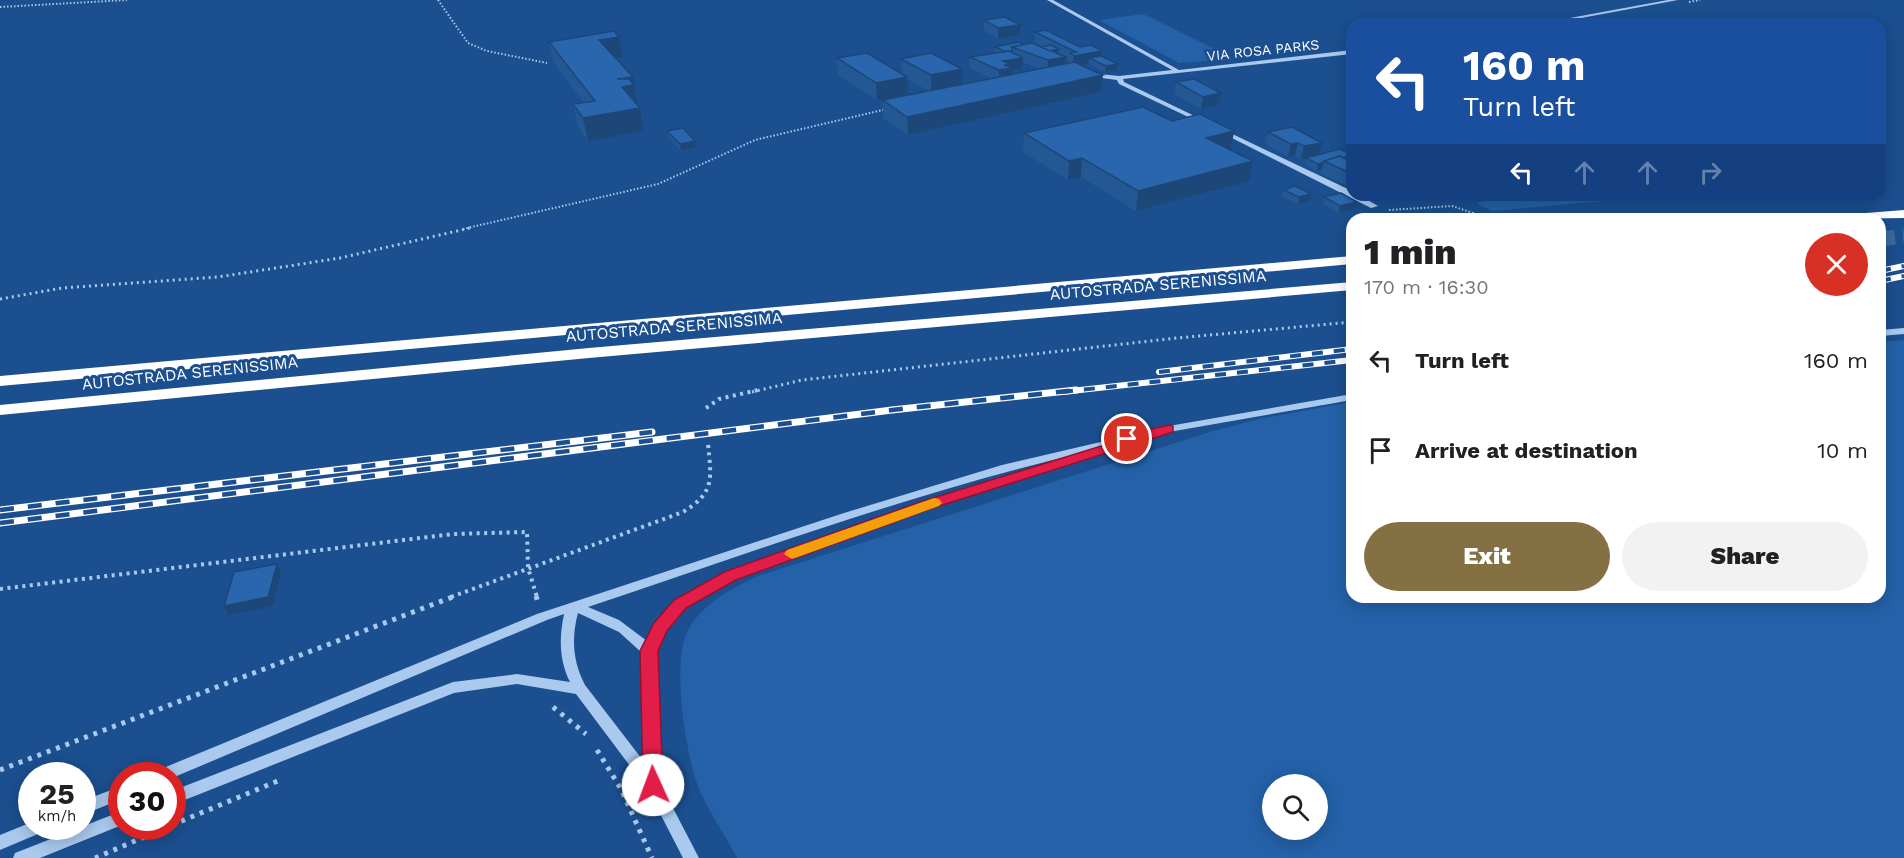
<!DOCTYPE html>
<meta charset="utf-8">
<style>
body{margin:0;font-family:"Work Sans",sans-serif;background:#f2f2f2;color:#202124;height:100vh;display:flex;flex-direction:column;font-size:22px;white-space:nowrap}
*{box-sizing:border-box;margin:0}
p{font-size:20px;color:#757577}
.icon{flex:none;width:33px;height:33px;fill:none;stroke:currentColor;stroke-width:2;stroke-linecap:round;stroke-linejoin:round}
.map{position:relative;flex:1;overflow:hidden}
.panel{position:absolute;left:1346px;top:213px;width:540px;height:390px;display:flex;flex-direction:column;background:#fff;border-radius:18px;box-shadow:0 3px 15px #0003}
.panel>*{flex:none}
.guide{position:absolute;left:1346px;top:18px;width:540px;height:183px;border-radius:18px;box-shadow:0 3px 15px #0003;background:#1a4fa0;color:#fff;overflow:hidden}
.controls{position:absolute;left:1262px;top:774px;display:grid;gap:12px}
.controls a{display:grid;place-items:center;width:66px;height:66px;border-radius:50%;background:#fff;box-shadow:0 3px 15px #0003;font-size:30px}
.speed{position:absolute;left:18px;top:762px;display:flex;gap:12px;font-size:30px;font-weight:700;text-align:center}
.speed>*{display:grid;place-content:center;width:78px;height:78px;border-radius:50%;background:#fff;box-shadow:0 3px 15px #0003;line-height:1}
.speed small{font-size:15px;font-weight:400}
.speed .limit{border:9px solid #d22;background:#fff;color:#111}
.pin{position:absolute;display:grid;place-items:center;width:51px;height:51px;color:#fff;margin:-26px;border:3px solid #fff;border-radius:50%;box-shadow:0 2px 6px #0007}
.me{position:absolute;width:66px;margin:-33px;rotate:358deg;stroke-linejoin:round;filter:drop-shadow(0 0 4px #0008)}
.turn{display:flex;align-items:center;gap:21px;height:126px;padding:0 18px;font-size:27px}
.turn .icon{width:78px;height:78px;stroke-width:2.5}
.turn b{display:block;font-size:42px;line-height:51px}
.lanes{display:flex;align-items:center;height:57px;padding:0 18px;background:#0003;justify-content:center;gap:30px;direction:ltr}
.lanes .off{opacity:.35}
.round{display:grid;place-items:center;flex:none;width:63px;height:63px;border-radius:32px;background:#f2f2f2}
.head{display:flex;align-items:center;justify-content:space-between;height:102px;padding:0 18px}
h1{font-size:36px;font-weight:800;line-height:45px}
.button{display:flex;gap:12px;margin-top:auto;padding:12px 18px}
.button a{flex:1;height:69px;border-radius:36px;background:#847042;color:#fff;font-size:24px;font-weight:800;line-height:69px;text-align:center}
.button a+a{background:#f2f2f2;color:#202124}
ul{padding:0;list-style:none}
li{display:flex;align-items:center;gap:18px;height:90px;padding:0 18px}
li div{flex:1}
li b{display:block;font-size:22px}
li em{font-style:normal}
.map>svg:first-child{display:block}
.green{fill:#2461a8;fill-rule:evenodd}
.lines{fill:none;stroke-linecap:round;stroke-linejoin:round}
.highway-tunnel{stroke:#3d69a0;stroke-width:15;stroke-dasharray:15 8;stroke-linecap:butt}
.path-far3{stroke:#a9c9ee;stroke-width:2;stroke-dasharray:1.5 2;stroke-linecap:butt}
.path-far2{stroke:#a9c9ee;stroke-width:3;stroke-dasharray:2 4;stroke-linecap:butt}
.path-far1{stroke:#a9c9ee;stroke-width:4;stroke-dasharray:3 4.5;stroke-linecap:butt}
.path{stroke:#a9c9ee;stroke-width:5;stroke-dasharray:4 6;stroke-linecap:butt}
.minor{fill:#a9c9ee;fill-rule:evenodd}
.highway{fill:#fff;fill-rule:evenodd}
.rail-far1-casing{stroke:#fff;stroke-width:6}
.rail-casing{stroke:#fff;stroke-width:7}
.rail-far1{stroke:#1b4f8f;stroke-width:4;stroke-dasharray:11;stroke-linecap:butt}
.rail{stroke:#1b4f8f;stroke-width:4.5;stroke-dasharray:14;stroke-linecap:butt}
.wall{fill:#245895;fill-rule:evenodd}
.shaded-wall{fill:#1d4779}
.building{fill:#2a66ad;stroke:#1d4779;stroke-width:1.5}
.route{fill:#e11d48;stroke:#92132f;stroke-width:1.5}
.slow{fill:#f59e0b}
.labels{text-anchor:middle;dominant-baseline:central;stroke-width:6;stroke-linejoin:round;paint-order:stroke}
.far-street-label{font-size:14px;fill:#fff;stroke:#1b4f8f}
.street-label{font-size:16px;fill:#fff;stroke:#1b4f8f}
</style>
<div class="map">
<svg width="1904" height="858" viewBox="0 0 1904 858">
<rect width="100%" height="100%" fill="#1b4f8f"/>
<g class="green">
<polygon points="1143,14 1236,59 1179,63 1099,20"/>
<polygon points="1506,195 1647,195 1647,197 1492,211 1476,203"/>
<path d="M1904,340v518h-1167c-13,-25 -32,-51 -41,-77 -11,-35 -24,-116 -9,-149 14,-28 45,-44 71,-56l455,-145 46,-12 92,-17 1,195h528v-255zM1317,784v46h-45v-46z"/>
</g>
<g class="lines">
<polyline class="highway-tunnel" points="1880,239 1904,236"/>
<g class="path-far3">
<polyline points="438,0 468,43 487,51 547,63"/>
<polyline points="1689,2 1700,0"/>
<polyline points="0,7 127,0"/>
<polyline points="1389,210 1452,206 1473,213 1473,217 1468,219"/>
<polyline points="463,229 658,184 755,140 887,109"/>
</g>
<g class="path-far2">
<polyline points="0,299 62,288 218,277 340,258 470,228"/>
<polyline points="752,392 802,380 1177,338 1352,322"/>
</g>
<g class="path-far1">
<polyline points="706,408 719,399 758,390"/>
<polyline points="0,589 453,534 527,532 528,568 537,597"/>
<path d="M451,597l232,-85c33,-20 28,-34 25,-69"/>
</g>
<g class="path">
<polyline points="536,596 538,602"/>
<polyline points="553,707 586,734"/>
<polyline points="597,750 621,789 652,858"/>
<polyline points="0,770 455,596"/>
<polyline points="172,825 280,780"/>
<polyline points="95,858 170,826"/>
</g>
<g class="minor">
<polygon points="1047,0 1053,0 1179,70 1352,50 1352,54 1123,79 1124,82 1205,121 1206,122 1203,124 1119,84 1117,80 1087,76 1087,74 1089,73 1119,76 1172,70"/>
<polygon points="1668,0 1678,0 1549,24 1537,24"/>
<polygon points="1220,130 1224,130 1352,191 1352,195 1359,195 1378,206 1371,208 1220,132"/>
<polygon points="1904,328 1904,334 1880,336 1880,330"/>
<path d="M1352,394v6l-183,32 -83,20 4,3 -1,2 -138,44 -217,78 -49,28 -20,23 -9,21 5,134 38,73h-16l-35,-68 -72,-96 -59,-10 -63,9 -282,112v-14l281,-109 64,-8 53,8c-11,-22 -11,-44 -6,-68l-17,6 -375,158v-2h-18l2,-5 381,-157 307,-101 158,-48 167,-39zM1078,454l-135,41 -217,78 -51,28 -20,23 -8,17 -28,-21 -31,-13c162,-54 324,-114 490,-153zM578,613l41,19 23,21 3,110 -60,-78c-12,-23 -14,-46 -7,-72z"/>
<polygon points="122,786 122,799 82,815 82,801"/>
<polygon points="122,811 122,825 40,858 13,858 15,853"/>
<polygon points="32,822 32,826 47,826 45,831 0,850 0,835"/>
</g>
<g class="highway">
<polygon points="1904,210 1904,218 1834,219 1841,215"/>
<polygon points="1352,256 1352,264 0,386 0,376"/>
<polygon points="1352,282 1352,290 589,358 0,415 0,405 589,348"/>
</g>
<defs>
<g id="rail-far1">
<polyline points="1880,271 1904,266"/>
<polyline points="1880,281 1904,276"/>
<polyline points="1159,372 1352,349"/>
<polyline points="1062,392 1352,360"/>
</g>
<g id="rail">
<polyline points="0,510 652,432"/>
<polyline points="0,523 892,410 1076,390"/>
</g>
</defs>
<use href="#rail-far1" class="rail-far1-casing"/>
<use href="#rail" class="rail-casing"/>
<use href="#rail-far1" class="rail-far1"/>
<use href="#rail" class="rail"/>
</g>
<g class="wall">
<polygon points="984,20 1020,35 998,39 984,31"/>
<path d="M1035,32l45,15 21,9 17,8 -1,6 -12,2 -16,-8 -7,1 19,27 -193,43 -25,-17v-18l46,-9 -22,-12 1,15 -31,6 -39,-25 -1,-17 65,16 -1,-15 61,25 29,-6 -21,-10v-11l26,-4 -1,-1v-5l29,-2 18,2 -7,-4zM1066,59l3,1v3h-3zM1022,62l18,7 -28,5 1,-4 9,-1z"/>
<polygon points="619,37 623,57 616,58 633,77 638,105 640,108 644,131 588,141 578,127 573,104 584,103 554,63 549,42"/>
<polygon points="1176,82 1221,93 1219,105 1201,109 1174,94"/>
<polygon points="1172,121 1234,131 1231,149 1230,149 1253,161 1250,181 1136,211 1081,177 1068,180 1023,152 1024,133"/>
<polygon points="667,131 695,141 696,147 681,151 668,138"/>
<polygon points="1268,132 1322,143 1319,155 1352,162 1352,187 1349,187 1321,174 1322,169 1317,171 1305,165 1306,158 1309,158 1301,159 1295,156 1288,157 1265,144"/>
<polygon points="1284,190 1309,201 1298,204 1282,197"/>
<polygon points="1324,197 1355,209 1338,213 1323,204"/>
</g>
<g class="shaded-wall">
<polygon points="1020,25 1020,35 998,39 998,28"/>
<polygon points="619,37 623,57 603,60 599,40"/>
<polygon points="1059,49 1058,55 1039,53"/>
<polygon points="1102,51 1101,62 1089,58 1089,64 1073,67 1074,56"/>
<polygon points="1066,57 1065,68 1048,72 1048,60"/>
<polygon points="1023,58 1022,69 1013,70 1012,80 999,82 999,70 1003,61"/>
<polygon points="1118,64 1117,70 1105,72 1106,66"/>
<polygon points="962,69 962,85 931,92 931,75"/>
<polygon points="1103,75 1101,92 908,135 907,117"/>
<polygon points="633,77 638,107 626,109 617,79"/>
<polygon points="907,77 908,94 877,100 876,83"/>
<polygon points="1221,93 1219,105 1201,109 1203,97"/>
<polygon points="640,108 644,131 588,141 583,118"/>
<polygon points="1234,131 1231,149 1203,156 1206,138"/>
<polygon points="695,141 696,147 681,151 680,144"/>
<polygon points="1298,143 1295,156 1288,157 1291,144"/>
<polygon points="1322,143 1319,155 1301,159 1304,146"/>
<polygon points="1352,155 1351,162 1326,162"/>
<polygon points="1082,158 1081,177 1068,180 1069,161"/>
<polygon points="1253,161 1250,181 1136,211 1138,191"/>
<polygon points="1324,163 1322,169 1317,171 1318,164"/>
<polygon points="1311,194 1309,201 1298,204 1299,197"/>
<polygon points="1357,202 1355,209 1338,213 1340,206"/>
<polygon points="277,564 281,572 273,606 229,615 224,606"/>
</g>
<g class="building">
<polygon points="1005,17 1020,25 998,28 984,20"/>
<polygon points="1046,30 1080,47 1091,45 1102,51 1074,56 1070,53 1076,52 1035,32"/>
<polygon points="614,31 619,37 599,40 633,77 617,79 629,79 634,85 622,87 640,108 583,118 573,104 595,101 549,42"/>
<polygon points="1019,42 1024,45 1012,47 1012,52 1009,51 1004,51 995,47"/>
<polygon points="1032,43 1066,57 1048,60 1012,47"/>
<polygon points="1051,45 1059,49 1050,51 1041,47"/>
<polygon points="1009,51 1023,58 1003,61 1011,64 1004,65 1013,68 999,70 970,57"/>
<polygon points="867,53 907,77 876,83 837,58"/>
<polygon points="931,53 962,69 931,75 901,59"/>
<polygon points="1101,56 1118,64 1106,66 1089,58"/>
<polygon points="1074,62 1103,75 907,117 883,100"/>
<polygon points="1194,79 1221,93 1203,97 1176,82"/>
<polygon points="1143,107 1172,121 1200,114 1234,131 1206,138 1253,161 1138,191 1082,158 1069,161 1024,133"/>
<polygon points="1292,127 1322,143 1304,146 1298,143 1291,144 1268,132"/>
<polygon points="683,128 695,141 680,144 667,131"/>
<polygon points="1340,149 1352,155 1343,158 1340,156 1318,164 1306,158"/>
<polygon points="1340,156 1352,162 1352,174 1324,161"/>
<polygon points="1295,186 1311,194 1299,197 1284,190"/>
<polygon points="1341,193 1357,202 1340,206 1324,197"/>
<polygon points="277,564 268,597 224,606 234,572"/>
</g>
<polygon class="route" points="1169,425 1173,426 1173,432 930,509 736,580 686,608 667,631 658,651 663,785 660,791 653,794 646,791 643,785 640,651 654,623 674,600 724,572 920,502 1121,440 1122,436"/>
<polygon class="slow" points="934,498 939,499 942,503 939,506 798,557 792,559 784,554 787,550"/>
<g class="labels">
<g class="far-street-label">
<text transform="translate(1263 50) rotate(-6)">VIA ROSA PARKS</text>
</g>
<g class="street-label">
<text transform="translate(1158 285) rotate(-5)">AUTOSTRADA SERENISSIMA</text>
<text transform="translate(674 327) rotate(-5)">AUTOSTRADA SERENISSIMA</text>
<text transform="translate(190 373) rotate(-6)">AUTOSTRADA SERENISSIMA</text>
</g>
</g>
</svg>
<div class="controls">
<a><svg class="icon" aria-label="search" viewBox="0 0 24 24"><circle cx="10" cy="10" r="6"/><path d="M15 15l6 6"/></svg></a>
</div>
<div class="speed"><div>25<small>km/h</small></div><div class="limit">30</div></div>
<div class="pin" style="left:1127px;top:439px;background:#d93025"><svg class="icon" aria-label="arrive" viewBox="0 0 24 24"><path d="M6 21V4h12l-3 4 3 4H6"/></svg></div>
<svg class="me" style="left:653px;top:785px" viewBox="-20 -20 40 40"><circle r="19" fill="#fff"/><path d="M0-13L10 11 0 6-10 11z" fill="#e11d48"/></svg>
<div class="guide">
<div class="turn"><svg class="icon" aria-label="left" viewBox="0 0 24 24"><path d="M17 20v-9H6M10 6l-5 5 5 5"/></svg><div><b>160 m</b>Turn left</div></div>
<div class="lanes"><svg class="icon" aria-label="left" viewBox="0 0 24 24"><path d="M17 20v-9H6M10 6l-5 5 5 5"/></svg><svg class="icon off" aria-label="ahead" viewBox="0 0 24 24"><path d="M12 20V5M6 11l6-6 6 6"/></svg><svg class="icon off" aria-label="ahead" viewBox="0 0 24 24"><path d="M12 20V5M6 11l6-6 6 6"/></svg><svg class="icon off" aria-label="right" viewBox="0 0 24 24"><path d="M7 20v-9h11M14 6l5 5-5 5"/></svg></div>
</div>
<section class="panel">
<div class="head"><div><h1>1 min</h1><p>170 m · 16:30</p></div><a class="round" style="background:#d93025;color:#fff"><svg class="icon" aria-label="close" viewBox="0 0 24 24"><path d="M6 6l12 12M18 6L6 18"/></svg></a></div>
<ul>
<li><svg class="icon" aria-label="left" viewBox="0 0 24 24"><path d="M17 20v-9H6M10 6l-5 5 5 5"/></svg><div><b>Turn left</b></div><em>160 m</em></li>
<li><svg class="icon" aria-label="arrive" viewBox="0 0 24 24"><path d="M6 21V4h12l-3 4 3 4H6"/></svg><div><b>Arrive at destination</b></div><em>10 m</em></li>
</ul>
<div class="button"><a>Exit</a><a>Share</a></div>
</section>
</div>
